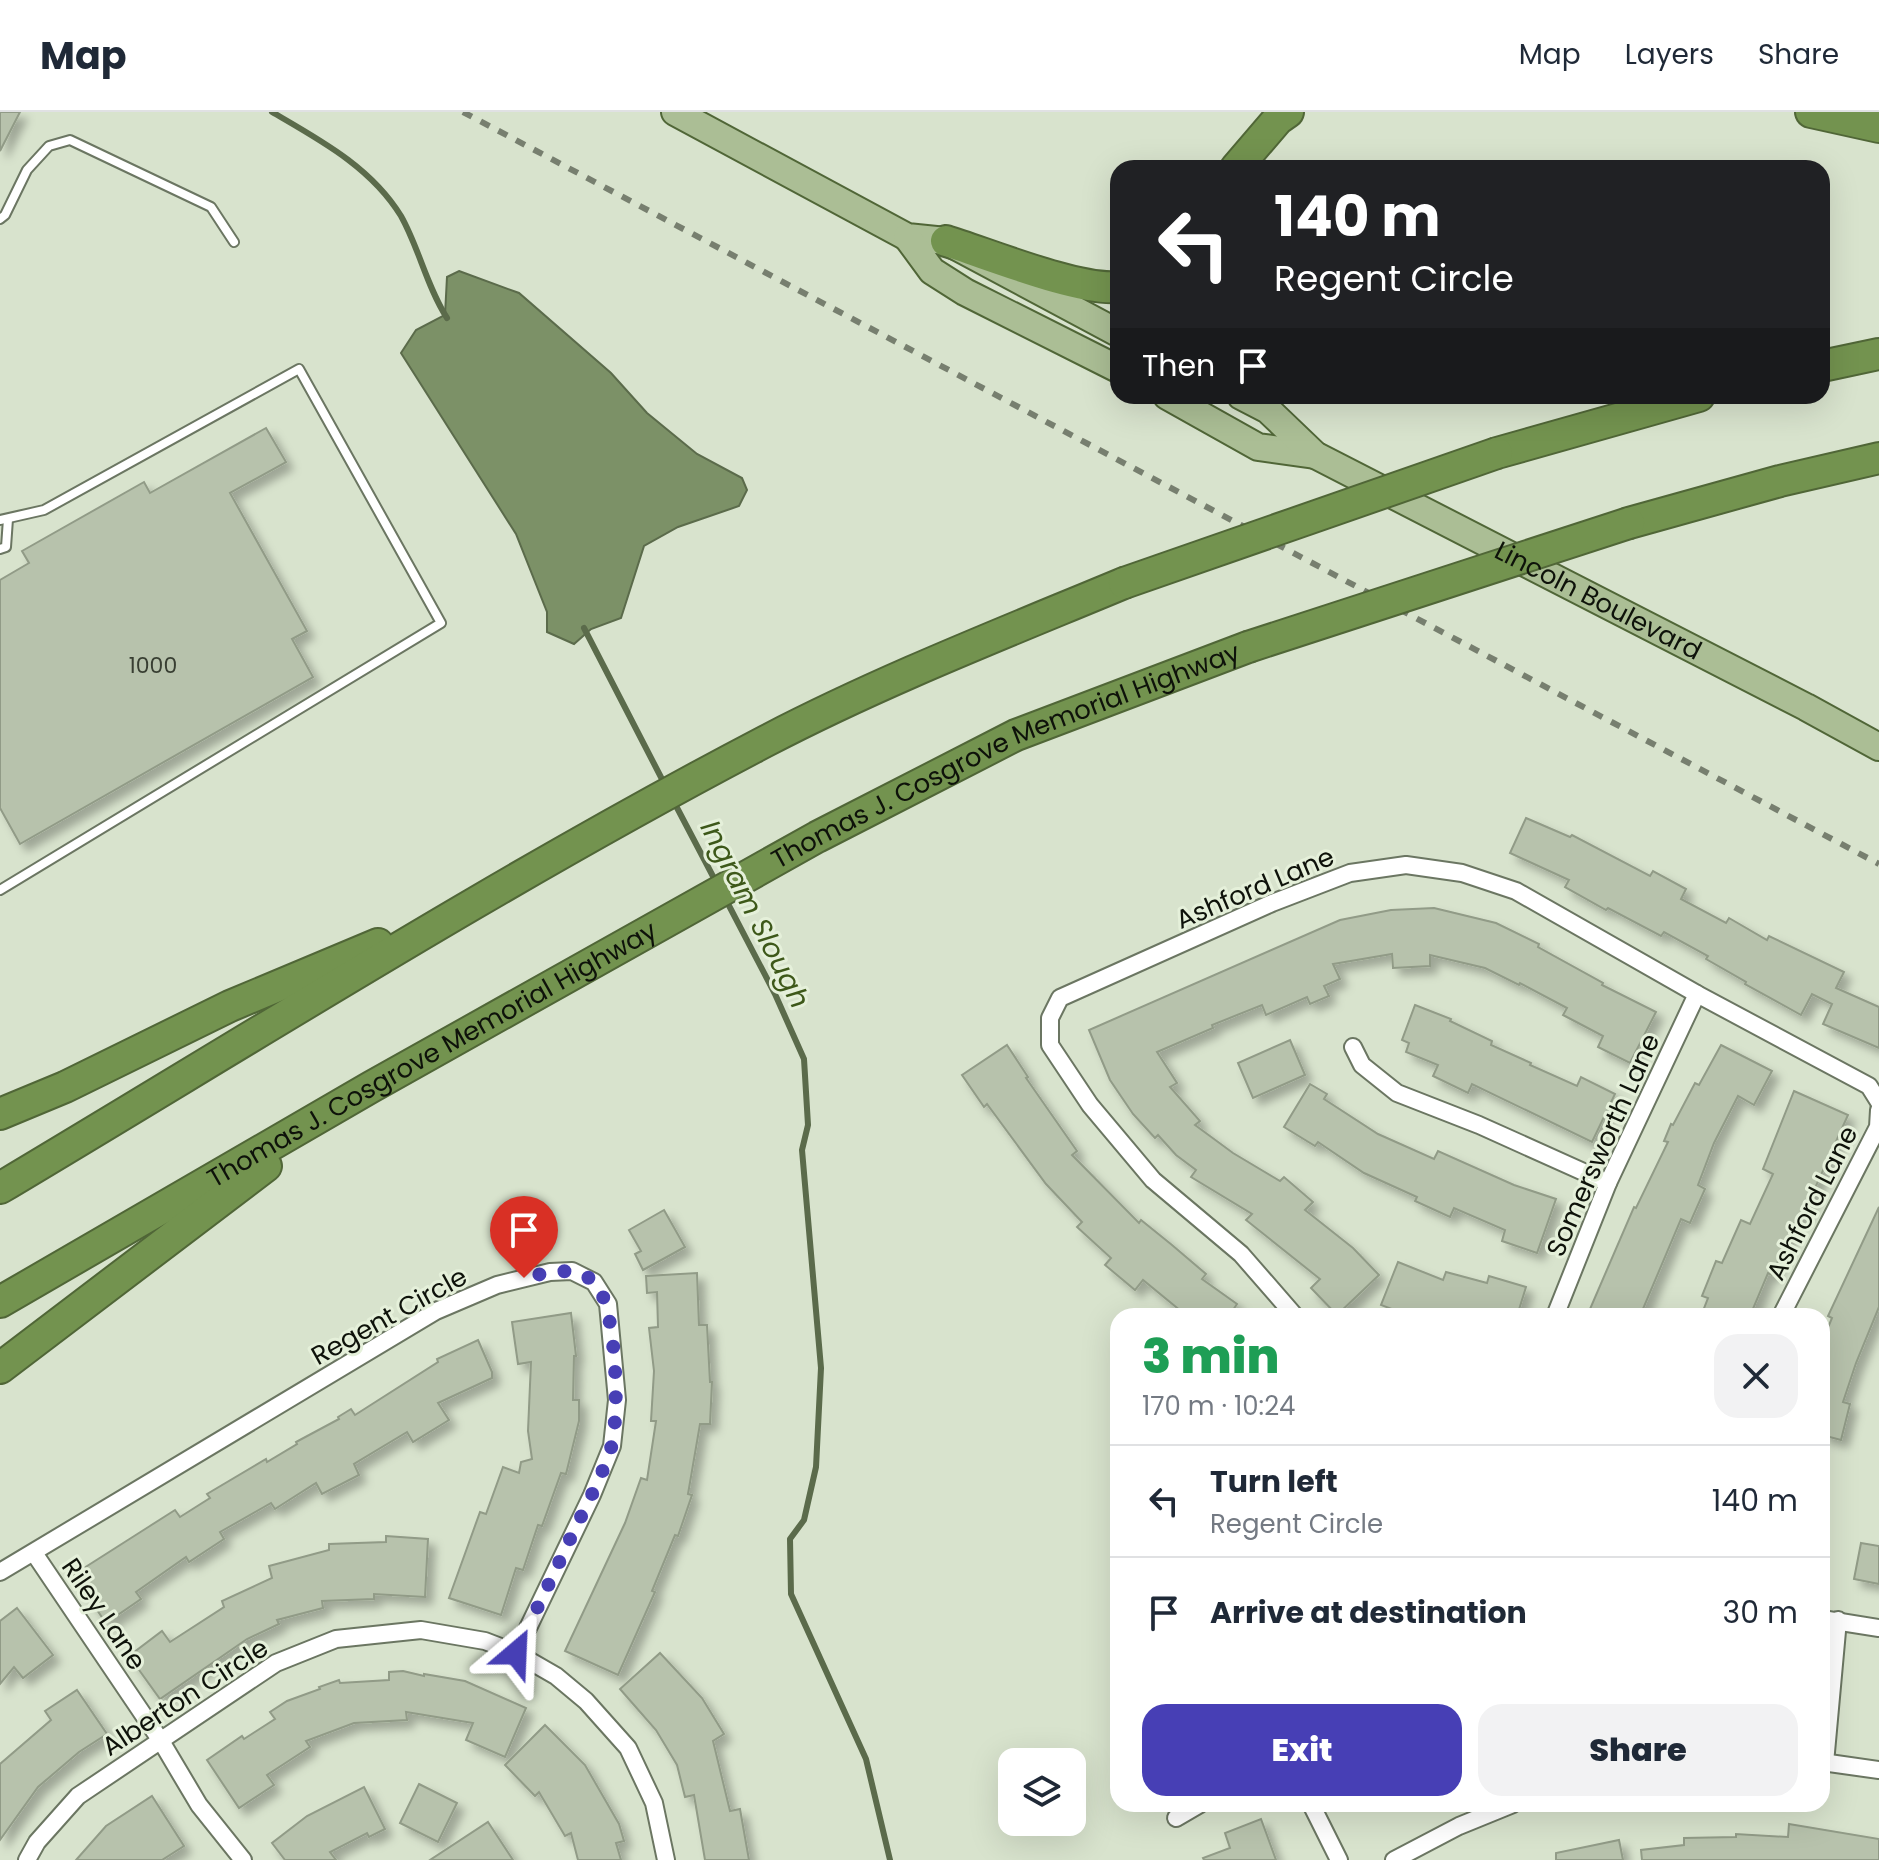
<!DOCTYPE html>
<meta charset="utf-8">
<style>
body{margin:0;font-family:Poppins,sans-serif;background:#f2f2f3;color:#1f2937;height:100vh;display:flex;flex-direction:column;font-size:30px;white-space:nowrap}
*{box-sizing:border-box;margin:0}
p{font-size:26px;color:#747a83}
.icon{flex:none;width:44px;height:44px;fill:none;stroke:currentColor;stroke-width:2;stroke-linecap:round;stroke-linejoin:round}
.map{position:relative;flex:1;overflow:hidden}
.sheet{position:absolute;left:1110px;top:1196px;width:720px;height:504px;display:flex;flex-direction:column;background:#fff;border-radius:24px;box-shadow:0 8px 32px #0002}
.sheet>*{flex:none}
.banner{position:absolute;left:1110px;top:48px;width:720px;height:244px;border-radius:24px;box-shadow:0 8px 32px #0002;background:#202124;color:#fff;overflow:hidden}
.tools{position:absolute;left:998px;top:1636px;display:grid;gap:16px}
.tools a{display:grid;place-items:center;width:88px;height:88px;border-radius:16px;background:#fff;box-shadow:0 8px 32px #0002;font-size:40px}
.pin{position:absolute;display:grid;place-items:center;width:68px;height:68px;color:#fff;margin:-82px -34px;border-radius:50% 50% 50% 0;rotate:-45deg;box-shadow:0 0 8px #0007}
.pin .icon{rotate:45deg}
.me{position:absolute;width:88px;margin:-44px;rotate:26deg;stroke-linejoin:round;filter:drop-shadow(0 0 6px #0008)}
.turn{display:flex;align-items:center;gap:28px;height:168px;padding:0 32px;font-size:36px}
.turn .icon{width:104px;height:104px;stroke-width:2.5}
.turn b{display:block;font-size:56px;line-height:68px}
.then{display:flex;align-items:center;height:76px;padding:0 32px;background:#0003;gap:16px;font-size:30px}
.round{display:grid;place-items:center;flex:none;width:84px;height:84px;border-radius:24px;background:#f2f2f3}
.headline{display:flex;align-items:center;justify-content:space-between;height:136px;padding:0 32px}
h1{font-size:48px;font-weight:800;line-height:60px;color:#1e9e55}
.button{display:flex;gap:16px;margin-top:auto;padding:16px 32px}
.button a{flex:1;height:92px;border-radius:24px;background:#473fb5;color:#fff;font-size:32px;font-weight:800;line-height:92px;text-align:center}
.button a+a{background:#f2f2f3;color:#1f2937}
ul{padding:0;list-style:none}
li{display:flex;align-items:center;gap:24px;height:112px;padding:0 32px;border-top:2px solid #e0e1e3}
li div{flex:1}
li b{display:block;font-size:30px}
li em{font-style:normal}
header{display:flex;align-items:center;gap:48px;box-sizing:border-box;height:112px;padding:0 40px;background:#fff;border-bottom:2px solid #e0e1e3}
header strong{font-size:38px}
nav{display:flex;gap:44px;margin-inline-start:auto;font-size:28px}
.map>svg:first-child{display:block}
.water{fill:#7c9167;stroke:#5b6b4b;stroke-width:2}
.lines{fill:none;stroke-linecap:round;stroke-linejoin:round}
.stream{stroke:#5b6b4b;stroke-width:6}
.building{fill:#b7c2ac;stroke:#919b87;stroke-width:2;filter:url(#shadow)}
.service-casing{stroke:#6b7662;stroke-width:12}
.minor-casing{stroke:#6b7662;stroke-width:20}
.primary-casing{stroke:#506637;stroke-width:30}
.motorway-casing{stroke:#506637;stroke-width:34}
.service{stroke:#fff;stroke-width:8}
.minor{stroke:#fff;stroke-width:16}
.primary{stroke:#abbe95;stroke-width:26}
.motorway{stroke:#73934f;stroke-width:30}
.rail{stroke:#777f6f;stroke-width:6;stroke-dasharray:10 10;stroke-linecap:butt}
.motorway-bridge-casing{stroke:#506637;stroke-width:34;stroke-linecap:butt}
.motorway-bridge{stroke:#73934f;stroke-width:30}
.route{stroke:#473fb5;stroke-width:14;stroke-dasharray:0 25.2}
.labels{text-anchor:middle;dominant-baseline:central;stroke-width:6;stroke-linejoin:round;paint-order:stroke}
.number-label{font-size:22px;fill:#383e32}
.street-label{font-size:26px;fill:#0e120a;stroke:#e5f0da}
.water-label{font-size:28px;font-style:italic;fill:#3d5819;stroke:#e5f0da}
</style>
<header>
<strong>Map</strong>
<nav><a>Map</a><a>Layers</a><a>Share</a></nav>
</header>
<div class="map">
<svg width="1879" height="1748" viewBox="0 0 1879 1748">
<defs>
<filter id="shadow"><feDropShadow dx="7" dy="7" stdDeviation="4" flood-color="#0004"/></filter>
</defs>
<rect width="100%" height="100%" fill="#d8e3cd"/>
<polygon class="water" points="459,159 519,181 611,261 647,301 697,342 742,366 747,378 739,394 678,415 644,434 621,506 591,517 574,532 547,520 547,500 516,422 401,241 416,218 445,203 447,165"/>
<g class="lines">
<g class="stream">
<path d="M272,0c48,28 99,55 129,104 18,32 26,71 46,102"/>
<polyline points="584,516 665,673"/>
<polyline points="674,690 717,772"/>
<polyline points="725,786 775,882 804,947 808,1013 802,1038 821,1256 816,1355 804,1408 790,1427 791,1482 866,1647 890,1748"/>
</g>
</g>
<g class="building">
<polygon points="0,0 20,0 0,39"/>
<polygon points="266,316 286,350 230,381 307,519 292,527 313,565 20,732 0,696 0,468 29,451 22,439 144,370 150,381"/>
<polygon points="1526,706 1570,725 1572,723 1650,764 1653,759 1686,777 1681,787 1726,811 1729,806 1767,828 1769,824 1844,860 1836,876 1879,895 1879,936 1823,912 1832,892 1812,882 1801,903 1745,872 1746,870 1706,847 1708,844 1664,820 1661,824 1608,796 1606,798 1565,775 1569,768 1510,741"/>
<polygon points="1434,796 1496,811 1539,832 1538,835 1603,871 1602,873 1656,900 1630,951 1598,935 1603,924 1563,903 1567,896 1520,871 1519,873 1485,856 1430,843 1430,854 1393,856 1392,842 1333,852 1340,867 1324,874 1329,884 1310,892 1307,885 1266,903 1262,893 1212,913 1213,916 1157,940 1177,971 1170,975 1200,1009 1195,1013 1233,1041 1280,1069 1284,1065 1313,1090 1305,1098 1353,1136 1379,1163 1337,1203 1311,1176 1320,1167 1246,1108 1252,1102 1191,1065 1196,1058 1176,1043 1158,1023 1155,1026 1133,1002 1110,968 1089,918 1340,808 1391,798"/>
<polygon points="1415,893 1451,907 1450,909 1492,929 1491,933 1531,951 1530,953 1577,974 1581,965 1615,982 1592,1030 1472,972 1468,981 1433,964 1438,953 1406,940 1409,931 1402,928"/>
<polygon points="1290,928 1305,963 1253,986 1238,951"/>
<polygon points="1007,933 1028,965 1026,966 1077,1039 1072,1043 1139,1111 1141,1108 1172,1133 1206,1162 1202,1167 1237,1192 1229,1204 1187,1204 1143,1168 1135,1178 1105,1153 1111,1146 1077,1115 1082,1110 1046,1072 987,992 984,995 962,963"/>
<polygon points="1721,933 1772,959 1754,993 1738,984 1714,1031 1698,1073 1705,1077 1690,1111 1681,1107 1640,1204 1587,1204 1634,1095 1636,1096 1668,1030 1664,1029 1671,1012 1673,1013 1695,971 1699,973"/>
<polygon points="1310,972 1327,982 1324,987 1378,1022 1434,1047 1438,1039 1514,1073 1556,1087 1537,1141 1502,1129 1505,1118 1454,1096 1450,1105 1415,1089 1417,1085 1364,1061 1318,1030 1315,1034 1284,1015"/>
<polygon points="1794,979 1848,1003 1802,1105 1798,1103 1772,1163 1768,1161 1750,1204 1701,1204 1708,1186 1702,1184 1716,1149 1722,1151 1741,1108 1750,1112 1773,1062 1763,1057"/>
<polygon points="1879,1095 1879,1195 1856,1251 1843,1290 1850,1292 1841,1328 1822,1323 1822,1230 1832,1206 1828,1204"/>
<polygon points="664,1098 685,1135 643,1158 635,1142 641,1139 629,1118"/>
<polygon points="1398,1150 1443,1168 1446,1160 1487,1171 1489,1164 1526,1175 1517,1204 1410,1204 1381,1193"/>
<polygon points="697,1161 699,1213 707,1213 710,1270 712,1270 710,1312 700,1312 688,1382 692,1383 678,1424 675,1423 652,1479 655,1480 618,1563 565,1539 625,1411 641,1366 647,1368 656,1309 651,1309 654,1259 649,1216 658,1215 657,1180 647,1181 646,1164"/>
<polygon points="571,1201 576,1244 574,1244 573,1288 579,1288 579,1309 566,1362 561,1361 542,1414 538,1413 523,1458 516,1456 501,1503 449,1486 480,1400 486,1402 503,1355 519,1361 521,1350 532,1347 528,1319 531,1250 518,1252 512,1210"/>
<polygon points="478,1228 492,1260 492,1266 438,1291 449,1308 413,1330 407,1320 354,1352 359,1363 322,1382 316,1371 275,1397 271,1391 220,1420 224,1427 189,1450 186,1445 136,1480 141,1487 106,1511 73,1463 175,1398 180,1405 210,1386 207,1382 266,1347 267,1350 297,1332 296,1330 339,1307 338,1305 351,1297 355,1303 438,1250 437,1247"/>
<polygon points="386,1424 428,1427 425,1485 374,1482 374,1487 322,1489 323,1496 277,1508 279,1512 247,1527 160,1587 129,1544 162,1519 170,1530 224,1495 222,1489 272,1466 269,1454 329,1438 329,1432 386,1430"/>
<polygon points="1861,1431 1879,1434 1879,1472 1854,1467"/>
<polygon points="17,1496 53,1543 23,1566 14,1555 0,1572 0,1509"/>
<polygon points="660,1541 702,1586 724,1622 713,1629 730,1699 740,1697 749,1748 705,1748 694,1683 685,1685 677,1653 656,1618 620,1577"/>
<polygon points="403,1559 424,1564 424,1562 465,1569 526,1596 505,1645 466,1628 473,1611 406,1600 407,1608 354,1611 306,1629 310,1635 267,1663 274,1673 239,1696 207,1648 242,1624 244,1627 275,1607 270,1600 287,1589 320,1577 319,1575 339,1568 340,1571 389,1568 389,1560"/>
<polygon points="77,1578 107,1622 79,1640 38,1675 0,1728 0,1652 51,1608 45,1599"/>
<polygon points="545,1613 585,1653 619,1712 624,1729 616,1731 621,1748 578,1748 571,1721 565,1724 539,1680 535,1684 505,1653"/>
<polygon points="419,1672 457,1691 438,1730 400,1711"/>
<polygon points="364,1675 385,1717 369,1725 367,1721 330,1740 336,1748 285,1748 272,1731 307,1704"/>
<polygon points="152,1684 184,1734 162,1748 76,1748 106,1714"/>
<polygon points="1261,1707 1276,1748 1204,1748 1203,1746 1230,1736 1225,1721"/>
<polygon points="488,1710 513,1748 430,1748"/>
<polygon points="1789,1712 1879,1727 1879,1748 1642,1748 1641,1738 1684,1733 1684,1726 1736,1725 1736,1722 1788,1725"/>
<polygon points="1619,1728 1623,1748 1556,1748 1556,1741"/>
</g>
<g class="lines">
<defs>
<g id="service">
<polyline points="0,107 5,103 27,58 49,34 70,28 211,95 234,130"/>
<polyline points="0,408 44,398 299,257 441,511 0,778"/>
<polyline points="0,437 6,435 8,407"/>
</g>
<g id="minor">
<polyline points="1353,935 1362,953 1397,981 1479,1013 1608,1071"/>
<polyline points="1295,1204 1241,1142 1153,1068 1090,993 1050,933 1050,906 1060,886 1272,791 1350,761 1406,753 1462,761 1516,779 1697,882 1869,974 1879,990"/>
<polyline points="1555,1204 1608,1071 1697,882"/>
<polyline points="1781,1204 1878,1015 1879,998"/>
<polyline points="34,1441 161,1629 199,1693 243,1748"/>
<polyline points="0,1460 436,1199 497,1173 550,1160 572,1159 594,1170 608,1192 617,1288 612,1334 592,1383 516,1541"/>
<polyline points="1822,1507 1879,1516"/>
<polyline points="1822,1650 1879,1658"/>
<polyline points="1825,1651 1838,1508"/>
<polyline points="1311,1692 1339,1748"/>
<polyline points="1176,1706 1200,1692"/>
<polyline points="27,1748 37,1730 78,1684 276,1551 336,1527 421,1518 485,1529 516,1541 556,1564 586,1589 628,1636 654,1691 666,1748"/>
<polyline points="1394,1748 1459,1714 1513,1692"/>
</g>
<g id="primary">
<polyline points="675,0 907,125 946,129 1118,221"/>
<polyline points="907,125 932,159 965,180 1118,257"/>
<polyline points="1167,284 1258,335 1315,343"/>
<path id="s1" d="M1241,284l27,14 47,45 491,252 73,40"/>
</g>
<g id="motorway">
<polyline points="1811,0 1879,15"/>
<polyline points="1236,56 1278,7 1288,0"/>
<path d="M946,129c42,13 132,50 172,46"/>
<polyline points="1822,254 1879,242"/>
<polyline points="1497,341 1699,284"/>
<polyline points="1629,411 1780,369 1879,346"/>
<polyline points="0,1002 65,975 230,894 378,832"/>
<path d="M0,1076c253,-151 504,-310 766,-447 115,-60 238,-108 358,-158"/>
<path id="s2" d="M0,1190l371,-215 446,-250 199,-102 232,-88"/>
<polyline points="0,1256 266,1054"/>
</g>
</defs>
<use href="#service" class="service-casing"/>
<use href="#minor" class="minor-casing"/>
<use href="#primary" class="primary-casing"/>
<use href="#motorway" class="motorway-casing"/>
<use href="#service" class="service"/>
<use href="#minor" class="minor"/>
<use href="#primary" class="primary"/>
<use href="#motorway" class="motorway"/>
<polyline class="rail" points="463,0 1879,752"/>
<defs>
<g id="motorway-bridge">
<polyline points="1124,471 1497,341"/>
<polyline points="1248,535 1629,411"/>
</g>
</defs>
<use href="#motorway-bridge" class="motorway-bridge-casing"/>
<use href="#motorway-bridge" class="motorway-bridge"/>
</g>
<g class="lines">
<path class="route" d="M516,1541c18,-39 37,-77 55,-116 14,-29 30,-58 40,-89 9,-30 6,-146 -17,-166 -20,-18 -48,-9 -70,-4"/>
</g>
<g class="labels">
<g class="number-label">
<text x="153" y="553">1000</text>
</g>
<g class="street-label">
<text stroke="none"><textPath href="#s1" startOffset="414">Lincoln Boulevard</textPath></text>
<text stroke="none"><textPath href="#s2" startOffset="1146">Thomas J. Cosgrove Memorial Highway</textPath></text>
<text transform="translate(1255 776) rotate(-23)">Ashford Lane</text>
<text stroke="none"><textPath href="#s2" startOffset="498">Thomas J. Cosgrove Memorial Highway</textPath></text>
<text transform="translate(1603 1033) rotate(-66)">Somersworth Lane</text>
<text transform="translate(1812 1091) rotate(-63)">Ashford Lane</text>
<text transform="translate(389 1204) rotate(-29)">Regent Circle</text>
<text transform="translate(104 1502) rotate(56)">Riley Lane</text>
<text transform="translate(185 1585) rotate(-33)">Alberton Circle</text>
</g>
<g class="water-label">
<text transform="translate(755 802) rotate(63)">Ingram Slough</text>
</g>
</g>
</svg>
<div class="tools">
<a><svg class="icon" aria-label="layers" viewBox="0 0 24 24"><path d="M12 4l9 5-9 5-9-5zM3 14l9 5 9-5"/></svg></a>
</div>
<div class="pin" style="left:524px;top:1166px;background:#d93025"><svg class="icon" aria-label="arrive" viewBox="0 0 24 24"><path d="M6 21V4h12l-3 4 3 4H6"/></svg></div>
<svg class="me" style="left:516px;top:1541px" viewBox="-20 -20 40 40"><path d="M0-17L14 15 0 8-14 15z" fill="#473fb5" stroke="#fff" stroke-width="4"/></svg>
<div class="banner">
<div class="turn"><svg class="icon" aria-label="left" viewBox="0 0 24 24"><path d="M17 20v-9H6M10 6l-5 5 5 5"/></svg><div><b>140 m</b>Regent Circle</div></div>
<div class="then">Then<svg class="icon" aria-label="arrive" viewBox="0 0 24 24"><path d="M6 21V4h12l-3 4 3 4H6"/></svg></div>
</div>
<section class="sheet">
<div class="headline"><div><h1>3 min</h1><p>170 m · 10:24</p></div><a class="round"><svg class="icon" aria-label="close" viewBox="0 0 24 24"><path d="M6 6l12 12M18 6L6 18"/></svg></a></div>
<ul>
<li><svg class="icon" aria-label="left" viewBox="0 0 24 24"><path d="M17 20v-9H6M10 6l-5 5 5 5"/></svg><div><b>Turn left</b><p>Regent Circle</p></div><em>140 m</em></li>
<li><svg class="icon" aria-label="arrive" viewBox="0 0 24 24"><path d="M6 21V4h12l-3 4 3 4H6"/></svg><div><b>Arrive at destination</b></div><em>30 m</em></li>
</ul>
<div class="button"><a>Exit</a><a>Share</a></div>
</section>
</div>
